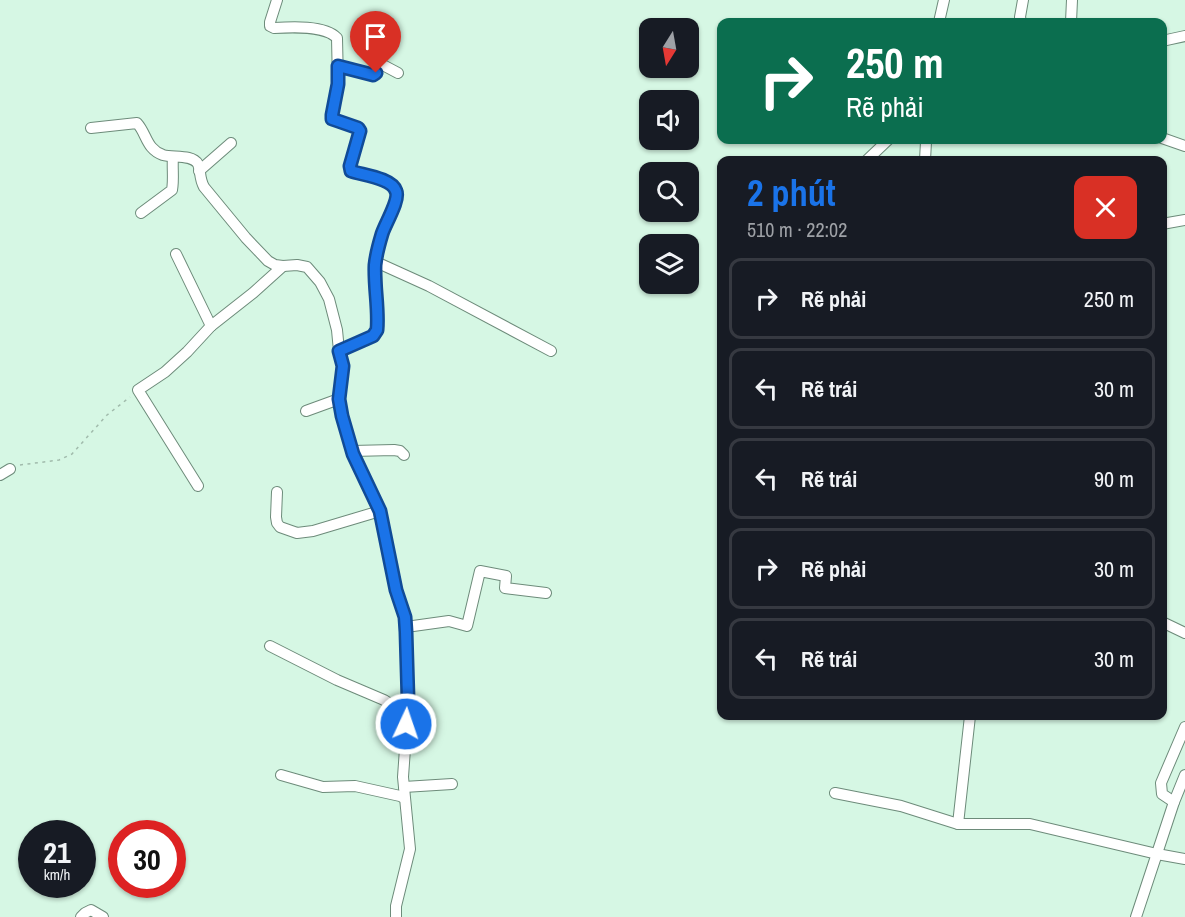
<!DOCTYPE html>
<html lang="vi">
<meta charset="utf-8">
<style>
body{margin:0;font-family:"Archivo Narrow",sans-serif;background:#20242c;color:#f1f3f6;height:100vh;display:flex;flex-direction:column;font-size:22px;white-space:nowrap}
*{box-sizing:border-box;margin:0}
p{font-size:20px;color:#9ea1a6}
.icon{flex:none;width:33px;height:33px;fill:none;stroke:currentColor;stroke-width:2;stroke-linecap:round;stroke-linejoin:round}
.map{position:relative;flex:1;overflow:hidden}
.sheet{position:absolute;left:717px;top:156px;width:450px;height:564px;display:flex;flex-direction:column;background:#171b24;border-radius:12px;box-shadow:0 2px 4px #0004}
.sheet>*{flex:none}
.guide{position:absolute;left:717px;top:18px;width:450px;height:126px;border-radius:12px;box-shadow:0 2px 4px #0004;background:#0b6e4f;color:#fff;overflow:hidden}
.needle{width:39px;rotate:191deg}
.controls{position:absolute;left:639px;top:18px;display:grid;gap:12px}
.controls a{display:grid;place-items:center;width:60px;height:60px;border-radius:12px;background:#171b24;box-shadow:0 2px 4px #0004;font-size:30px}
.speed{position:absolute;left:18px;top:820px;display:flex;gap:12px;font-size:30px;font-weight:700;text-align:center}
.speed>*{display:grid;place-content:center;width:78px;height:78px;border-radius:50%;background:#171b24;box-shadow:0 2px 4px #0004;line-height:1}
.speed small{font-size:15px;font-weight:400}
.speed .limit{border:9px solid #d22;background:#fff;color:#111}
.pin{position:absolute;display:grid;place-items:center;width:51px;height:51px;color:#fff;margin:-62px -26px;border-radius:50% 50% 50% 0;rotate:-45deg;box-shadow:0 0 6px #0007}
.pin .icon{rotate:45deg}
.me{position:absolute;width:66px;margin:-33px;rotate:3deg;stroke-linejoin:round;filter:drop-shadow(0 0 4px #0008)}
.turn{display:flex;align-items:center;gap:21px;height:126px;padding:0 30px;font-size:27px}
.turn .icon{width:78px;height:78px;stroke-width:2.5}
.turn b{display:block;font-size:42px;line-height:51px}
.round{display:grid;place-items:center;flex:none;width:63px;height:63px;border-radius:12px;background:#20242c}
.headline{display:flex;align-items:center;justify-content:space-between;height:102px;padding:0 30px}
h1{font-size:36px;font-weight:700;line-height:45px;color:#1a73e8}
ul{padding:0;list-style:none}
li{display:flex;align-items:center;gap:18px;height:81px;margin:0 12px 9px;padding:0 18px;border:3px solid #363941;border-radius:12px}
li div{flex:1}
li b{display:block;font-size:22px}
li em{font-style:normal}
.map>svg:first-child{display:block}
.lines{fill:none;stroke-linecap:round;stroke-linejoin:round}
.minor-casing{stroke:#6d8b7a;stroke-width:12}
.path{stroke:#a1bbac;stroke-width:1.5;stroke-dasharray:3 4.5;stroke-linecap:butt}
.minor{stroke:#fff;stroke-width:10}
.route-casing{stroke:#114b97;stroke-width:15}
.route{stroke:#1a73e8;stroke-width:10}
</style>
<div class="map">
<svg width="1185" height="917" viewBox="0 0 1185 917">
<rect width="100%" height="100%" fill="#d6f7e4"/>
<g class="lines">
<defs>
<g id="minor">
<path d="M277,0l-7,22v4l4,2c17,-1 51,-3 63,10l1,46 -6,31v4l26,9 2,3 -10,35 1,5 23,6 20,9 3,7 -1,8 -14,33 -6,28 1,68 -4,6 -34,15"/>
<polyline points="939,22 944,0"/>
<polyline points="1021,22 1020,17 1023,0"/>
<polyline points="1071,22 1072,0"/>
<polyline points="1162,41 1185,36"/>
<polyline points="338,66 373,75 376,73 378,65 381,64 398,73"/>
<path d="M91,128l46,-5c10,11 9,26 26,32 10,3 29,-1 35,9 3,7 1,14 6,23l42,51 22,23 7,4 8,1 14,-1 10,2 13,15 9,17 8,31 2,21 4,15 -4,33 3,17 11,38 27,57 16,79 9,27 1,10 2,79 -5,71 7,72 -14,57v11"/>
<polyline points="1162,138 1185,146"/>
<polyline points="924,140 926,142 925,160"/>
<polyline points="867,160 888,140"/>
<polyline points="199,171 231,143"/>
<path d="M141,213l31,-23c2,-11 0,-22 1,-33"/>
<polyline points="1162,224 1185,220"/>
<polyline points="176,254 211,326"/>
<polyline points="376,262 429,286 551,351"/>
<polyline points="306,411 339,399"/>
<polyline points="352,451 394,450 400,451 404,455"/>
<polyline points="0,475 10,469"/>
<polyline points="198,486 138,390 165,372 187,352 211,326 253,293 283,266"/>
<polyline points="277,492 276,517 277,523 280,527 297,533 313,531 380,511"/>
<polyline points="1162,622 1185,633"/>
<polyline points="406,627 449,621 467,626 480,571 506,576 505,588 546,593"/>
<path d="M270,646l67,34 47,20 3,2c6,17 2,15 19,22"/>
<polyline points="281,775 323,787 355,786 400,796 404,798"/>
<polyline points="404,787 452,784"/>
<polyline points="835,793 901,806 958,824 1030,824 1157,854 1185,859"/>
<polyline points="1174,802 1162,794 1161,783 1185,727"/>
<polyline points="958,824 970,716"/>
<polyline points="81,917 85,913 91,910 103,917"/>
<polyline points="1136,917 1174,802 1185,775"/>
</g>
</defs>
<use href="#minor" class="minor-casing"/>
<polyline class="path" points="20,465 59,460 72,454 107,415 130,397"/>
<use href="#minor" class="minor"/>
</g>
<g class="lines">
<defs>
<path id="route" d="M376,73l-3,2 -35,-9v18l-6,31v4l3,1 23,8 2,3 -10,35 1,5c11,4 41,7 45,20 4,9 -11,33 -14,43 -3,10 -6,21 -7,31 -1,22 4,44 2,65l-4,6 -34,15 4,15 -4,33 3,17 11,38 27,57 16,79 9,27 1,15 2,67 -2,25"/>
</defs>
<use href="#route" class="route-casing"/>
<use href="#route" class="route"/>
</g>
</svg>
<div class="controls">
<a><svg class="needle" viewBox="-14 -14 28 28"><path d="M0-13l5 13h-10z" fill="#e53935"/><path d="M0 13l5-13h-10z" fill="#9ea1a6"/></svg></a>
<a><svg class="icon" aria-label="sound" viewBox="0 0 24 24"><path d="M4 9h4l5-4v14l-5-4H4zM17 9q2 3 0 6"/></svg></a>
<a><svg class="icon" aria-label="search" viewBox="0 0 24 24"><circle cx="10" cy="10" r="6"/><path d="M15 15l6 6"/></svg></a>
<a><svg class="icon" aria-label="layers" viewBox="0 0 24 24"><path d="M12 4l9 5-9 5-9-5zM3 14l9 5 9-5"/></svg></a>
</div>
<div class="speed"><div>21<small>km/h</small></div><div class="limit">30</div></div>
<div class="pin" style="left:376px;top:73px;background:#d93025"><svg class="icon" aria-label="arrive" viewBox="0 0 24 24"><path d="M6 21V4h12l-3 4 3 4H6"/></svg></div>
<svg class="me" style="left:406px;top:724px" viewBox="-20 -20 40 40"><circle r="17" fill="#1a73e8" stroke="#fff" stroke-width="3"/><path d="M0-11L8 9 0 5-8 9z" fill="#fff"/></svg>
<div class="guide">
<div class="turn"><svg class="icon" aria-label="right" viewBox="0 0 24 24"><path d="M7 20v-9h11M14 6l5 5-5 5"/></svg><div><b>250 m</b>Rẽ phải</div></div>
</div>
<section class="sheet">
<div class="headline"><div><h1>2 phút</h1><p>510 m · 22:02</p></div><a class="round" style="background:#d93025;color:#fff"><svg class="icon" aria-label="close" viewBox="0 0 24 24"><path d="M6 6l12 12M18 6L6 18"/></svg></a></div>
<ul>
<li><svg class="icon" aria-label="right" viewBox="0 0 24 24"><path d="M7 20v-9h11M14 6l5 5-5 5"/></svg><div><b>Rẽ phải</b></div><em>250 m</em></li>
<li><svg class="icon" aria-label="left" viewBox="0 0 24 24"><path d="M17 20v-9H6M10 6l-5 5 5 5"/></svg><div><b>Rẽ trái</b></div><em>30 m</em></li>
<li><svg class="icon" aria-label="left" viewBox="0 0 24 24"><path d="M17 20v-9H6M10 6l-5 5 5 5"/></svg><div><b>Rẽ trái</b></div><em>90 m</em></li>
<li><svg class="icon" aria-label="right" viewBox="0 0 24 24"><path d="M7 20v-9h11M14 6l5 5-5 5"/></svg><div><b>Rẽ phải</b></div><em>30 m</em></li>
<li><svg class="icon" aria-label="left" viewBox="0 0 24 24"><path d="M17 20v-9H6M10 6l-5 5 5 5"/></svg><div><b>Rẽ trái</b></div><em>30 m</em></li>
</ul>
</section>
</div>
